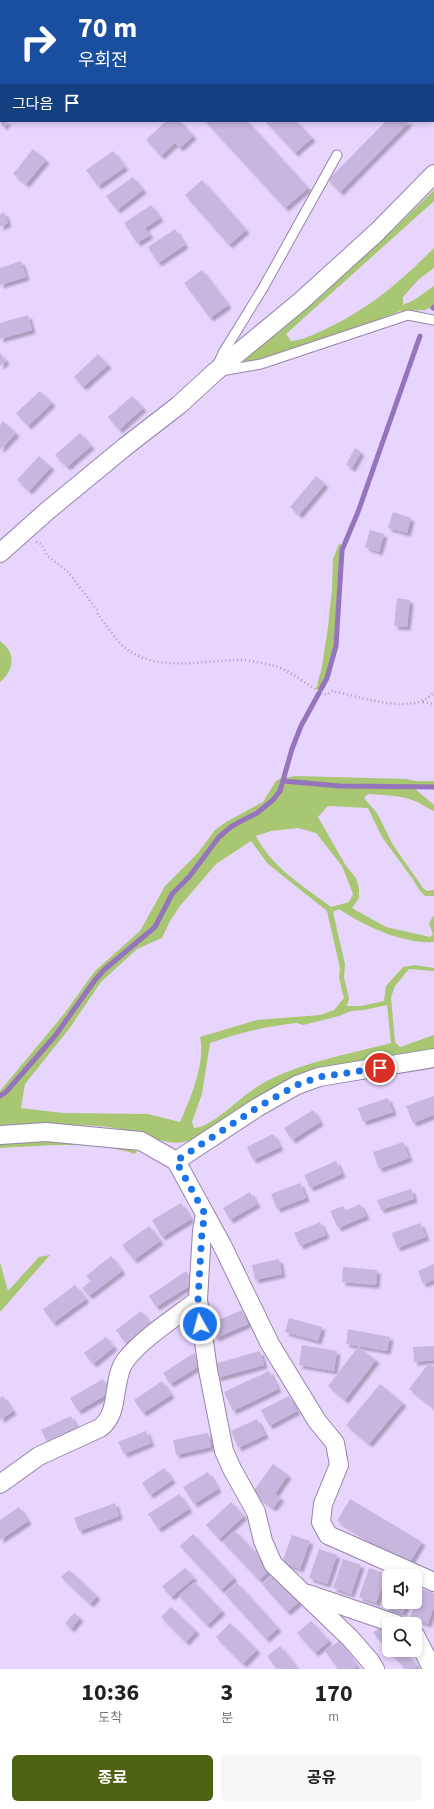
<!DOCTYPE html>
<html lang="ko">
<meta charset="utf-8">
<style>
body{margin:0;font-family:"Source Sans 3","Noto Sans KR",sans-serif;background:#f6f6f6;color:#222;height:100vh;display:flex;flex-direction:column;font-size:15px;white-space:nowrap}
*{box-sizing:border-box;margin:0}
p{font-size:13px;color:#767676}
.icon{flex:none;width:22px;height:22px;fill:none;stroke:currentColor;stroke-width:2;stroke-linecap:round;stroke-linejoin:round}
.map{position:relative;height:1669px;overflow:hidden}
.drawer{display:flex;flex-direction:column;background:#fff;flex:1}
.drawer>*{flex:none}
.top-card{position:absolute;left:0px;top:0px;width:434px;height:122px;box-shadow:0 2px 6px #0003;background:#1a4fa0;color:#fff;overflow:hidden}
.fabs{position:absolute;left:382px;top:1569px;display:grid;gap:8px}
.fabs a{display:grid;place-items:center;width:40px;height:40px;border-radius:6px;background:#fff;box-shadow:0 2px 6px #0003;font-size:20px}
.pin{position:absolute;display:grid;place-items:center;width:34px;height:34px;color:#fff;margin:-17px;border:2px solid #fff;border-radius:50%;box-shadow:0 1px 4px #0007}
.me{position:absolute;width:44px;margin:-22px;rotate:353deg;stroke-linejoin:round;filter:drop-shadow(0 0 3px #0008)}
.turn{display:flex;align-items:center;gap:14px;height:84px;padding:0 12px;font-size:18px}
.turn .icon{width:52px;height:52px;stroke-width:2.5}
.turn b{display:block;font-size:28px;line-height:34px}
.then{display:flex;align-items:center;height:38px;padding:0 12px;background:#0003;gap:8px;font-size:15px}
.eta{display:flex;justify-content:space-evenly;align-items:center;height:68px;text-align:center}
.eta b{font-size:24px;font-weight:700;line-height:28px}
.button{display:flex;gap:8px;margin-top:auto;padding:8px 12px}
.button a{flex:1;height:46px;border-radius:6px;background:#4c6411;color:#fff;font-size:16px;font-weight:700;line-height:46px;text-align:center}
.button a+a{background:#f6f6f6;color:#222}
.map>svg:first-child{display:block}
.green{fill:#a9c672;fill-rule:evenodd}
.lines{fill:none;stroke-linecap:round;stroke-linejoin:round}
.stream{stroke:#9573bd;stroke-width:5}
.building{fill:#c7b6dd;filter:url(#shadow)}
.lane-casing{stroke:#9585aa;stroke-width:11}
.street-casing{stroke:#9585aa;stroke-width:20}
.path{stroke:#a99bbc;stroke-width:2.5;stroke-dasharray:1 3;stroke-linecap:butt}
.lane{stroke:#fff;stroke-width:9}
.street{stroke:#fff;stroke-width:18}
.route{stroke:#1a73e8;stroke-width:7;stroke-dasharray:0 12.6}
</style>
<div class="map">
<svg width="434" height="1669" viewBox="0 0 434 1669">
<defs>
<filter id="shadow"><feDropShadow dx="3.5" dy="3.5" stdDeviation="1" flood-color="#0004"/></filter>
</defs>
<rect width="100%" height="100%" fill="#e7d5fe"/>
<g class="green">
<path d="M434,190v11l-148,133 5,7c13,-1 23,-7 35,-12 45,-22 73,-46 108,-81v20l-15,11 -16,18v8l11,-5 20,-14v20l-9,4 -25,1 -73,29 -75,21 -16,1 25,-16 64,-53 28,-28 42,-37z"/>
<polygon points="339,544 343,545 336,610 335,646 326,678 320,691 316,689 322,667 328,627 332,589 333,559"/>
<path d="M0,641c16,11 15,29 0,41z"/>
<polygon points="295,776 406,779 415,781 434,781 434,786 340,785 285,779 285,778"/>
<polygon points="283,777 279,790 267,804 231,825 218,836 188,877 172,893 154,926 105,968 54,1035 5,1091 0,1095 0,1091 64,1014 95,971 140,931 165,886 197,854 215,830 226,822 263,802 276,781"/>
<path d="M284,782l56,6h74l20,17v6c-8,-3 -14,-9 -22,-11 -14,-5 -30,-5 -44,-6l-4,4 13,15 16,32 30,43 4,3 7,-1v6h-9l-5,-5 -8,-13 -30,-41 -14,-29 -40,-2 -10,11 28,49 10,12 3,11v9l-7,10 34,19 44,10 3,-3 -4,-11 5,-8v27c-31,2 -70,-16 -95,-33l-6,3 12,52 -1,14 5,20 -2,8h14l23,-5 2,-15 17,-19 12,-2 19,3v3l-25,-2 -14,17 -4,11 4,45 5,5 34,-12v18l-98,15 -142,71c-24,10 -42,-3 -65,-8 -41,-10 -87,-5 -129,-4v-29l7,-5 49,-56 40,-56 10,-11 50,-43 17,-33 17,-16 30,-41 13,-10 36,-21 12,-15zM298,828l18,5 26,33 11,28 -4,8 -18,5c-27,-21 -59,-39 -75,-71l15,-5zM251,841l17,23 59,47 13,57 -1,10 5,20 -10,12 -14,5 -63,5 -57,17c6,25 -10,63 -20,85l-32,-8 -85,-1 -42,-5 4,-24 44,-55 32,-47 36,-33 25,-11 8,-17 10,-15 36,-42zM387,1005l4,38c-45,12 -91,19 -131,42 -18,10 -47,42 -66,43l-2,-6 10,-28 8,-51c28,-10 57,-17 87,-20l6,2 36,-9 12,-5 13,-1z"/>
<path d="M44,1140l87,8 6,3 -2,3c-42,-14 -91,-8 -135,-6v-6z"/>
<polygon points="50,1255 0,1312 0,1262 8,1291 39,1257"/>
</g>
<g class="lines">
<g class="stream">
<polyline points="433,308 434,307"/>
<polyline points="321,689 327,678 336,646 342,550 358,512 420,336"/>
<polyline points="283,781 340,786 434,787"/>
<polyline points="0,1096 6,1092 55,1036 95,980 105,969 155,927 172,894 189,877 219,837 232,826 257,813 273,800 280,791 292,749 301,726 319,693"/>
</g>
</g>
<g class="building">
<polygon points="0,121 8,121 3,127"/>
<polygon points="166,121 180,121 193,136 180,148 175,143 161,156 146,140"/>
<polygon points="205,121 247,121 308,188 285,208"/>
<polygon points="265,121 296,121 312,138 295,153"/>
<polygon points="386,121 410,121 340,192 328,180"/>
<polygon points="33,149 46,160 26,184 13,174"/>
<polygon points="113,151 125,167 98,186 86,170"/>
<polygon points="133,177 143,190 117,210 106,196"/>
<polygon points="202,180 246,230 229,245 185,195"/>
<polygon points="151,205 160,218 145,228 150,235 137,243 124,223"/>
<polygon points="4,212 8,223 0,227 0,214"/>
<polygon points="175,229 185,245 158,263 148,247"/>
<polygon points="21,261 26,277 0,285 0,268"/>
<polygon points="202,270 228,305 210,318 184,283"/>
<polygon points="28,315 32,330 0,339 0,323"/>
<polygon points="0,353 6,361 0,366"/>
<polygon points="98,354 108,365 83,387 74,377"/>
<polygon points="40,391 52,403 28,426 16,413"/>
<polygon points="132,396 143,408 119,430 108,417"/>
<polygon points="3,421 16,433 0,450 0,425"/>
<polygon points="80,433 91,446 67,467 55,455"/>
<polygon points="355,448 361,452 352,468 346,465"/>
<polygon points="39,456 51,467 29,491 17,480"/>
<polygon points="316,476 325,484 299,515 290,507"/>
<polygon points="393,512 411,518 407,533 388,528"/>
<polygon points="370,530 384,534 379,552 365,547"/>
<polygon points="397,598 410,600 407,627 394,626"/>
<polygon points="434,1096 434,1115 413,1123 406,1106"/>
<polygon points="388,1098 393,1112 363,1122 358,1108"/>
<polygon points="313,1110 320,1122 292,1140 284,1128"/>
<polygon points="273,1134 280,1147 253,1160 247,1147"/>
<polygon points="403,1142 409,1158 379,1169 373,1152"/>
<polygon points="336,1161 342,1174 310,1188 304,1175"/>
<polygon points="300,1183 306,1198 277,1209 271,1194"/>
<polygon points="411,1189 414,1199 381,1210 377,1200"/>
<polygon points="250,1192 257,1204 230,1220 223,1208"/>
<polygon points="181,1203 191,1219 162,1237 152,1220"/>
<polygon points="360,1204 366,1216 338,1228 330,1211 343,1206 345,1211"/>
<polygon points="320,1222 326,1235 300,1246 294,1233"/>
<polygon points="420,1223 426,1237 397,1248 392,1233"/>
<polygon points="149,1226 160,1241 134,1260 122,1245"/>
<polygon points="111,1256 122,1271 89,1296 82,1288 91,1281 86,1276"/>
<polygon points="279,1259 282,1274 255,1280 252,1265"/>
<polygon points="434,1264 434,1280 423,1284 418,1271"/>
<polygon points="343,1267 377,1270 376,1285 342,1282"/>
<polygon points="186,1271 194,1283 156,1307 149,1296"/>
<polygon points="75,1285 86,1299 53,1323 43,1309"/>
<polygon points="242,1310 248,1324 216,1338 209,1324"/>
<polygon points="141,1311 151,1324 125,1343 116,1330"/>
<polygon points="289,1318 322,1327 318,1341 285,1332"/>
<polygon points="348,1329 390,1337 387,1351 346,1344"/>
<polygon points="106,1337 114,1347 93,1364 84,1353"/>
<polygon points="302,1345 337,1351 334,1371 299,1365"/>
<polygon points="434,1346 434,1360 414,1362 413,1347"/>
<polygon points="358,1347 376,1360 345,1400 328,1386"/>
<polygon points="260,1351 264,1365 217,1378 214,1364"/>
<polygon points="194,1353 201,1365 170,1384 163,1373"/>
<polygon points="429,1363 434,1367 434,1408 409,1389"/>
<polygon points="269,1371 278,1389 233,1411 224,1392"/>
<polygon points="103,1379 111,1392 78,1411 70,1398"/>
<polygon points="162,1381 171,1395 143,1413 134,1400"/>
<polygon points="380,1384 403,1403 369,1444 346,1425"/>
<polygon points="3,1396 13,1411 0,1420 0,1398"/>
<polygon points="289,1396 297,1411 269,1426 261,1410"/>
<polygon points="71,1416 78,1430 48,1444 41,1430"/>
<polygon points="257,1419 265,1435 238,1448 231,1431"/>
<polygon points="146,1431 151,1443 124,1454 118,1442"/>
<polygon points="208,1433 211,1447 176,1455 173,1440"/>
<polygon points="273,1464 288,1475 275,1494 281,1498 273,1508 252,1493"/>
<polygon points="164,1468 172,1480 150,1495 142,1483"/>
<polygon points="208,1472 218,1489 194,1504 183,1487"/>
<polygon points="179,1494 189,1509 158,1529 148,1514"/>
<polygon points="350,1499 422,1542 409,1564 337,1521"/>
<polygon points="231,1502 244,1516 219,1539 206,1525"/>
<polygon points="115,1503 119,1516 79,1531 74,1518"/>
<polygon points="19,1507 28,1521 0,1540 0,1520"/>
<polygon points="235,1531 271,1569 259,1580 223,1542"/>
<polygon points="193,1534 234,1578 221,1590 180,1546"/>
<polygon points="292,1535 310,1541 300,1569 282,1563"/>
<polygon points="319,1549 337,1555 327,1584 309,1578"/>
<polygon points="343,1559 361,1565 351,1594 333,1588"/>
<polygon points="185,1568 194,1578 171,1597 162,1586"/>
<polygon points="369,1568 387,1574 376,1603 359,1597"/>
<polygon points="69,1570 97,1596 90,1604 61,1577"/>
<polygon points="275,1574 299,1602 287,1612 262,1584"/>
<polygon points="194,1582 222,1611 207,1625 179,1596"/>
<polygon points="237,1583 278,1628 266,1639 225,1594"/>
<polygon points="421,1589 434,1593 434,1606 428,1624 410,1617"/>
<polygon points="389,1596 389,1602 407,1602 403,1613 385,1607"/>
<polygon points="171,1607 196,1631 186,1642 161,1617"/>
<polygon points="74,1613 80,1618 71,1629 65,1623"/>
<polygon points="311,1621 329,1641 315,1653 297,1633"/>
<polygon points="230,1623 257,1650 243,1664 216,1637"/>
<polygon points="381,1626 389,1635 389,1650 403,1650 417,1666 414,1669 405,1669 373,1633"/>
<polygon points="339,1641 357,1666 353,1669 338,1669 325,1651"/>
<polygon points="280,1646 297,1668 296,1669 277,1669 267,1656"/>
</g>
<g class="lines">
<defs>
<g id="lane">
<polyline points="218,364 223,353 263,288 337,155"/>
<polyline points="221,371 261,364 408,315 434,320"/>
</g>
<g id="street">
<polyline points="433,62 434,61"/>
<polyline points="0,553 46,512 126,446 179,405 215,372 301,301 377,232 434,174"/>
<polyline points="0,1135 46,1132 141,1141 176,1161 222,1245 270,1344 317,1421 335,1443 339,1465 323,1504 321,1522 328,1535 434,1582"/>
<polyline points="176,1161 258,1107 297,1085 319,1077 434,1058"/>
<polyline points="205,1214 202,1231 198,1300 208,1370 224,1451 232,1469 256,1512 263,1541 273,1564 351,1639 370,1661 375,1669"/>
<path d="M0,1484l39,-28 61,-28c21,-15 11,-47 25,-67 15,-21 52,-45 73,-61"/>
<polyline points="308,1594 396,1624"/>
<polyline points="415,1635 431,1666 434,1669"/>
</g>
</defs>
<use href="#lane" class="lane-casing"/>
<use href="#street" class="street-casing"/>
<g class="path">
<path d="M36,542l5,2 6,11 22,18 28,37 1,5c9,10 17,25 27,33 32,24 73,13 110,12 11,-1 25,3 36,5 22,5 36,22 56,30l5,-4c26,5 84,26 102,1"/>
<polyline points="423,702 434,704"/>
</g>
<use href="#lane" class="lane"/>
<use href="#street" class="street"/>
</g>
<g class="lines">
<polyline class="route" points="200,1324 198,1300 202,1231 205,1214 176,1161 258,1107 297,1085 319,1077 380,1068"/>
</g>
</svg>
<div class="fabs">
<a><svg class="icon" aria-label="sound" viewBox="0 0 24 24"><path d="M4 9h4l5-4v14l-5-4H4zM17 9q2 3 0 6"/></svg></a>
<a><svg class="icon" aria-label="search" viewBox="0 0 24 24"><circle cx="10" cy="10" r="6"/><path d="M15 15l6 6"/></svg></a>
</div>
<div class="pin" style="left:380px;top:1068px;background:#d93025"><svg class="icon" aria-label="arrive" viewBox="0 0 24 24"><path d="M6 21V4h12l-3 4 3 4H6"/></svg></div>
<svg class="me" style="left:200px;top:1324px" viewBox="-20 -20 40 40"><circle r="17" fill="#1a73e8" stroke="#fff" stroke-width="3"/><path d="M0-11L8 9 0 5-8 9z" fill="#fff"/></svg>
<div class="top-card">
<div class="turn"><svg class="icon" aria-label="right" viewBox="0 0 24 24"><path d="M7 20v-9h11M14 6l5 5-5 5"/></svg><div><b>70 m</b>우회전</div></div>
<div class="then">그다음<svg class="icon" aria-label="arrive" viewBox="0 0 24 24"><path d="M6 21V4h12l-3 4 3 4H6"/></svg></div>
</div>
</div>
<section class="drawer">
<div class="eta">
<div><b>10:36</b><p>도착</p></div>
<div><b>3</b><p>분</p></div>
<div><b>170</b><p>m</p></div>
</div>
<div class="button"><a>종료</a><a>공유</a></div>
</section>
